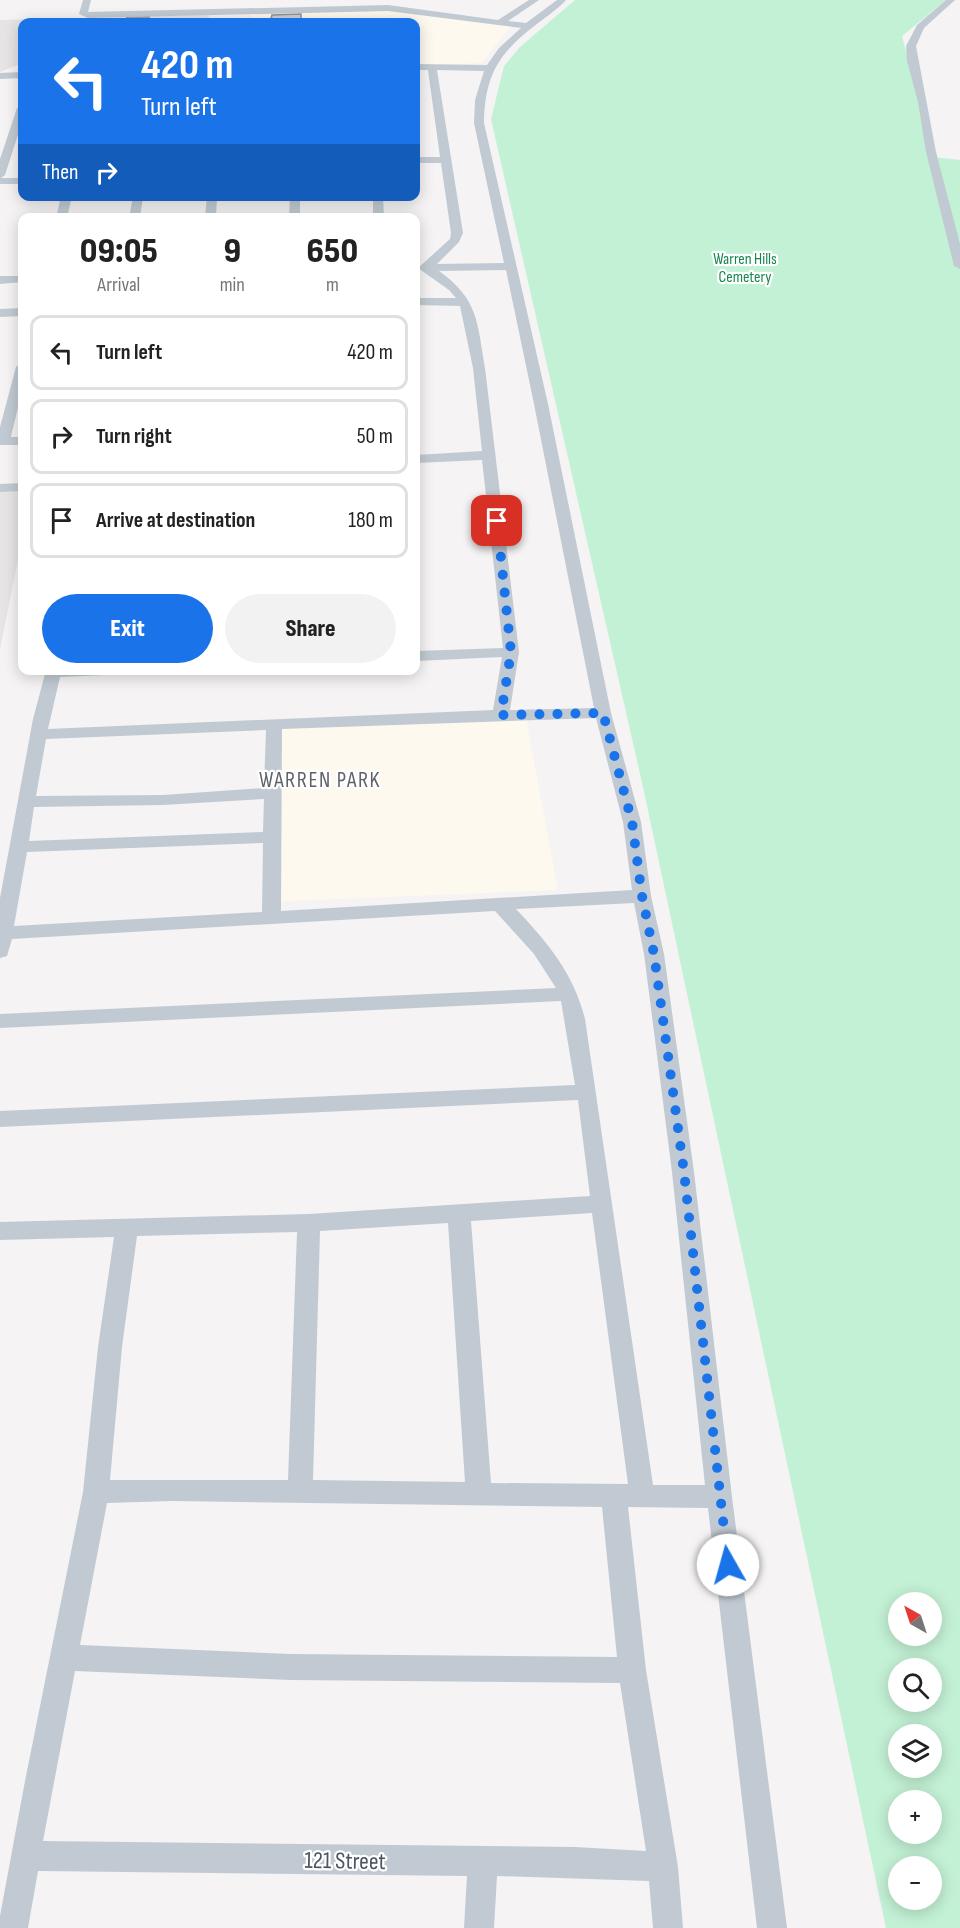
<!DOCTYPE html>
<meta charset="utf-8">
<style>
body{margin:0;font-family:"Sofia Sans Condensed",sans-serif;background:#f2f2f2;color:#222;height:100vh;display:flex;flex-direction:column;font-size:22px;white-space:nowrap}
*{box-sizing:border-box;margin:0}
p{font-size:20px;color:#767676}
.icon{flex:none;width:33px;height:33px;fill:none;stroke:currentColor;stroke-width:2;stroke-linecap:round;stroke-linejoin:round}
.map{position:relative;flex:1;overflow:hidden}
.details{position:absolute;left:18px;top:213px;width:402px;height:462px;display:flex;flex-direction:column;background:#fff;border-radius:12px;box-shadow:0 3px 15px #0003}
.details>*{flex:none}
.top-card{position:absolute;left:18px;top:18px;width:402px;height:183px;border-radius:12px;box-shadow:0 3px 15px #0003;background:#1a73e8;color:#fff;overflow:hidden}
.needle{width:39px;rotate:321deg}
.buttons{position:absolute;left:888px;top:1592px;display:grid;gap:12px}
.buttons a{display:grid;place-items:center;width:54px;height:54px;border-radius:50%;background:#fff;box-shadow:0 3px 15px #0003;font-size:30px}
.pin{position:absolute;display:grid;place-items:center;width:51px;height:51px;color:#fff;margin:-26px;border-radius:12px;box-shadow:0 3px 9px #0006}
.me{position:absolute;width:66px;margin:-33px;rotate:353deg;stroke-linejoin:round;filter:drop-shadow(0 0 4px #0008)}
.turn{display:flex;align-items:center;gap:21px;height:126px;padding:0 24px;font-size:27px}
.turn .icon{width:78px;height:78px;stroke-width:2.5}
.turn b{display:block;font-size:42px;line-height:51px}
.then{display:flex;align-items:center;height:57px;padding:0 24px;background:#0003;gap:12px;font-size:22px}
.eta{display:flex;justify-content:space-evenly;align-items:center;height:102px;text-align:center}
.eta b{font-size:36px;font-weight:800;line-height:42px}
.cta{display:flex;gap:12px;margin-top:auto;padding:12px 24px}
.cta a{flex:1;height:69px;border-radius:36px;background:#1a73e8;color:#fff;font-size:24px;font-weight:800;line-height:69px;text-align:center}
.cta a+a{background:#f2f2f2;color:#222}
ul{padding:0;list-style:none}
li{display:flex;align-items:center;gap:18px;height:75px;margin:0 12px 9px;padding:0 12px;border:3px solid #e0e0e0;border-radius:12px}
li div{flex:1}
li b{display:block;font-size:22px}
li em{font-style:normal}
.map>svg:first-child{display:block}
.commercial{fill:#fdf9ef}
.education{fill:#e6e4e5}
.green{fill:#c3f1d5;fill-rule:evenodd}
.building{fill:#cdcfd5;stroke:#909195;stroke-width:1.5}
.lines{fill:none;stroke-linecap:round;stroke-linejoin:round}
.minor{fill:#c1cad2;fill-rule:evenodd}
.route{stroke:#1a73e8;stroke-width:10;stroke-dasharray:0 18}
.labels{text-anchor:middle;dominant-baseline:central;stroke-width:4.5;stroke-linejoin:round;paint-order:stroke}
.far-park-label{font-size:16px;fill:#17864f;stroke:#fff}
.quarter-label{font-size:22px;letter-spacing:1.5px;fill:#5f6368;stroke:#fff}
.near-street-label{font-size:24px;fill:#4a5661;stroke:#fff}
</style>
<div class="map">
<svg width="960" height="1928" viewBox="0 0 960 1928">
<rect width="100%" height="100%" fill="#f5f3f3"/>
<g class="commercial">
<polygon points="388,8 511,26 482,63 431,65 431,69 416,67 416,22 251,22 252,13"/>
<polygon points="524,708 558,890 264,902 268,722"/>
</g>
<g class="education">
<polygon points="209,15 208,22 22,22 22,63 0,72 0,20"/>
<polygon points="22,486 22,540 0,649 0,487"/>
</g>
<path class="green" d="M575,0h371l-44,36 31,121 27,3v1768h-74l-243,-1141 -152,-668 13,-53 16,-19zM898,1602h34v33h-34zM898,1668h34v33h-34zM898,1734h34v33h-34zM898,1800h34v33h-34zM898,1866h34v33h-34z"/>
<g class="building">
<polygon points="301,14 301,22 270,22 272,15"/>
<polygon points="127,17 149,17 148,22 126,22"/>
</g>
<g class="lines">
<g class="minor">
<path d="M83,0h8l-3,12 300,-7 110,15 31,-20h10l-31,21 18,2 31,-23h9c-9,10 -22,18 -33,27 -36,28 -48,50 -49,96l64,281 63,309 30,109 10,74 13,58 30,218 38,325 55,431h-30l-49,-420 -80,-1 18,163 32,197 5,61h-30l-4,-47 -152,-5 -3,52h-30l3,-52 -429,-5 -10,57h-28v-12l25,-135 58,-289 15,-145 16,-110 -114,3v-18l309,-8 281,-18 -12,-96 -578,27v-16l575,-26 -14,-84 -561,27v-14l556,-26 -22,-34 -39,-43 -483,28 -5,17 -7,2v-60l33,-179 13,-49h67l-8,5 -45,2 -12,52 445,-19 9,-53 -86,4v-10l87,-3 -21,-188 -66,3v-8l66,-4 -9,-83 -13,-62 -44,-1v-7h40l-7,-8 -31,-22 32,-29 1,-6 -10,-70h-25v-6h24l-12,-87h-12v-6l71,1 12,-17 22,-20 -133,-17 -300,7 -9,-4zM437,70l47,1 -9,29 -1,23 30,140 -67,1 22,-22 4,-9zM506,270l28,134 60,304 -84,2 9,-58 -34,-284c-8,-46 -6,-68 -46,-97zM596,718l27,104 9,68 -351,21 1,-182zM266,730l-2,58 -101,7 -127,1 10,-57zM264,799l-1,33 -234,9 5,-34 129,-2zM263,843l-1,69 -248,14 13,-74zM634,903l10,51 28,218 33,313h-52l-68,-466c-11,-45 -37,-76 -69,-110zM592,1213l36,271 -137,-1 -20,-262zM448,1223l17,259 -152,-2 7,-249zM297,1232l-9,248h-178l12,-133 15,-111zM173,1501l429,6 15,150 -326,-3 -211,-9 27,-142zM75,1671l216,9 329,3 26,168 -71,-4 -532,-6z"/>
<polygon points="946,0 955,0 924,28 916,46 936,152 960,244 960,269 954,266 926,152 918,102 907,61 906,46 917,25"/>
<polygon points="22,72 22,78 0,79 0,73"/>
<polygon points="22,105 22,122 5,175 1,178 22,178 22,184 0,184 0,159 17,108"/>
<polygon points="61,196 72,196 67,218 56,218"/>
<polygon points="133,196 143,196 140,218 129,218"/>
<polygon points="207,196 217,196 216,218 205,218"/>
<polygon points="290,196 300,196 300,218 289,218"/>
<polygon points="373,196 383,196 384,218 373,218"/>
<polygon points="0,276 22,276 22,282 0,284"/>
<polygon points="22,308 22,316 0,317 0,309"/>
<polygon points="22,363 22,390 11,437 22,437 22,445 0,445 0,427 16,367"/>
<polygon points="22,483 22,491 0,492 0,484"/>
</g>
</g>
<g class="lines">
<polyline class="route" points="497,521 511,652 501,715 603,713 632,822 642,896 654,954 684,1172 728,1565"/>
</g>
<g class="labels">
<g class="far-park-label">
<text x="745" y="259">Warren Hills<tspan x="745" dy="18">Cemetery</tspan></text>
</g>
<g class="quarter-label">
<text x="320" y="780">WARREN PARK</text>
</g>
<g class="near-street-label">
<text transform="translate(345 1861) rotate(1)">121 Street</text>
</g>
</g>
</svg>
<div class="buttons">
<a><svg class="needle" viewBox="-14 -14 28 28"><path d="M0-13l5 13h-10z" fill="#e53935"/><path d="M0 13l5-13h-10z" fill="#767676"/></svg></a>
<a><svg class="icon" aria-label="search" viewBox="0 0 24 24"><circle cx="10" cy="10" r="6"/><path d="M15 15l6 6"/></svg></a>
<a><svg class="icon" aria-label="layers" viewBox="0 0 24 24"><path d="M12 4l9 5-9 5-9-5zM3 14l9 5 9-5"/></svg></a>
<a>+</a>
<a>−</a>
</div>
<div class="pin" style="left:497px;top:521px;background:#d93025"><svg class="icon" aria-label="arrive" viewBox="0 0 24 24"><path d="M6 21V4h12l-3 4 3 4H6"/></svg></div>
<svg class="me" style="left:728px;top:1565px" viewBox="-20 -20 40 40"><circle r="19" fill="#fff"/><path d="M0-13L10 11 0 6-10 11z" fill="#1a73e8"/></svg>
<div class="top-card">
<div class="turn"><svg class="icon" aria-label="left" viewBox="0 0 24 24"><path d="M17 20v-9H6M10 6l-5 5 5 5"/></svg><div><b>420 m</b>Turn left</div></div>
<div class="then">Then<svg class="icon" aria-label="right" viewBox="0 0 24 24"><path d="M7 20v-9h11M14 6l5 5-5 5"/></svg></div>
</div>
<section class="details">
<div class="eta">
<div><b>09:05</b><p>Arrival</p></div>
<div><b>9</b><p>min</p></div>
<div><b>650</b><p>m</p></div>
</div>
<ul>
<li><svg class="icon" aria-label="left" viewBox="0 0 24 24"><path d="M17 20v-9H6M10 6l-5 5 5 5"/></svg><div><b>Turn left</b></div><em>420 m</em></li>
<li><svg class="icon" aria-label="right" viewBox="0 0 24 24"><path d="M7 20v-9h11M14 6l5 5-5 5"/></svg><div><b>Turn right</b></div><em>50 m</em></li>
<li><svg class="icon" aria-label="arrive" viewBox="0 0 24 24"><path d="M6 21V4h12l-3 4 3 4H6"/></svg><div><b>Arrive at destination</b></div><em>180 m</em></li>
</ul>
<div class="cta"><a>Exit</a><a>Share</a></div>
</section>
</div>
